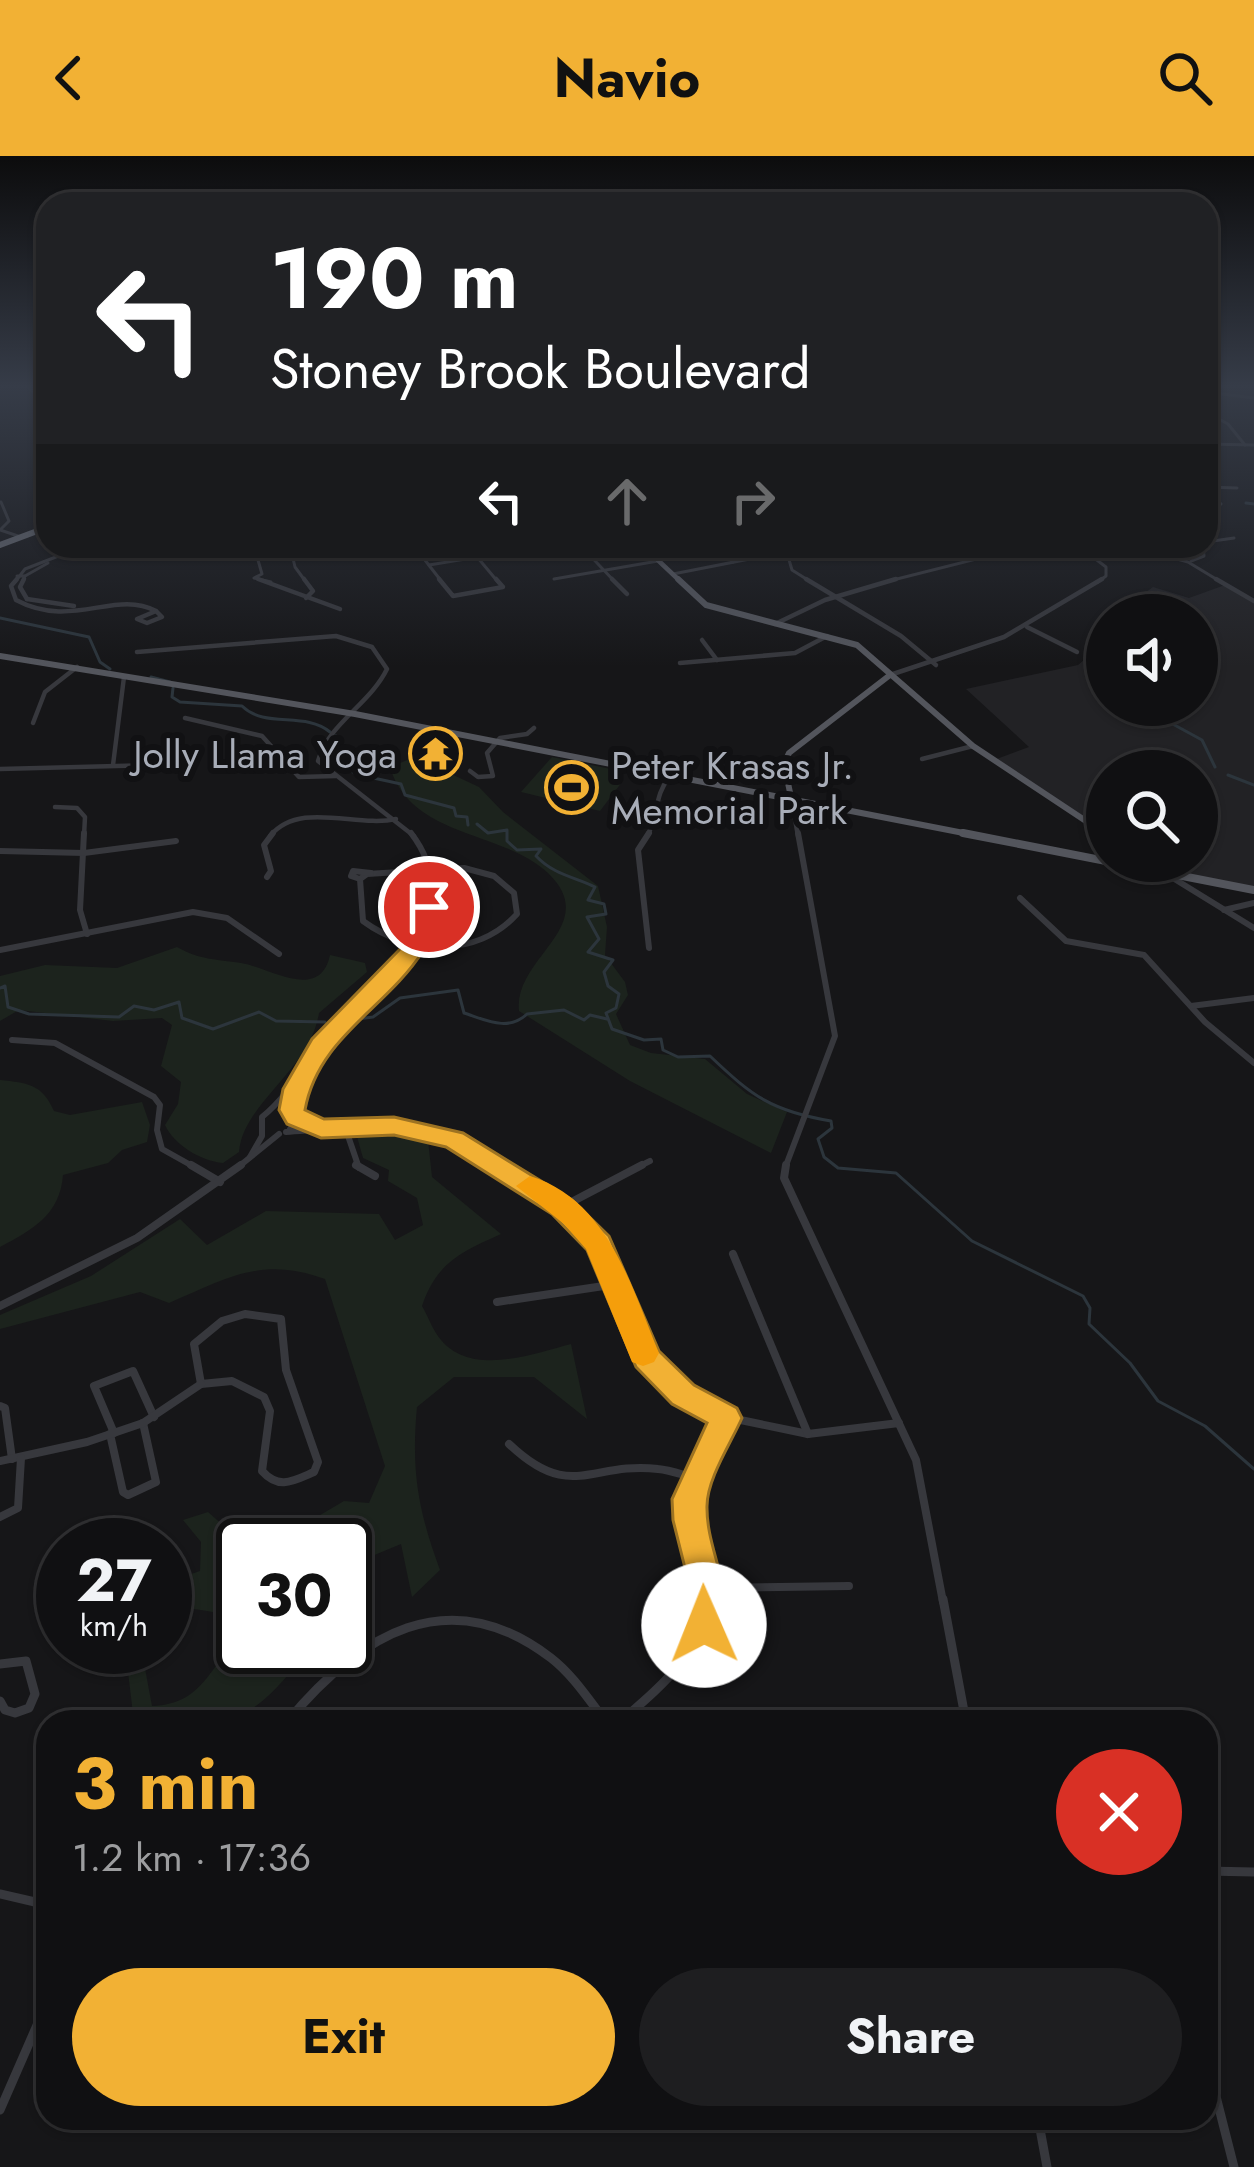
<!DOCTYPE html>
<meta charset="utf-8">
<style>
body{margin:0;font-family:Jost,sans-serif;background:#1e1e20;color:#f1f3f6;height:100vh;display:flex;flex-direction:column;font-size:45px;white-space:nowrap}
*{box-sizing:border-box;margin:0}
p{font-size:39px;color:#9c9d9f}
.icon{flex:none;width:66px;height:66px;fill:none;stroke:currentColor;stroke-width:2;stroke-linecap:round;stroke-linejoin:round}
.map{position:relative;flex:1;overflow:hidden}
.panel{position:absolute;left:36px;top:1554px;width:1182px;height:420px;display:flex;flex-direction:column;background:#101012;border-radius:36px;box-shadow:0 3px 9px #0004,0 0 0 3px #303032}
.panel>*{flex:none}
.hud{position:absolute;left:36px;top:36px;width:1182px;height:366px;border-radius:36px;box-shadow:0 3px 9px #0004,0 0 0 3px #303032;background:#202124;color:#fff;overflow:hidden}
.fabs{position:absolute;left:1086px;top:438px;display:grid;gap:24px}
.fabs a{display:grid;place-items:center;width:132px;height:132px;border-radius:50%;background:#101012;box-shadow:0 3px 9px #0004,0 0 0 3px #303032;font-size:60px}
.speed{position:absolute;left:36px;top:1362px;display:flex;gap:24px;font-size:60px;font-weight:700;text-align:center}
.speed>*{display:grid;place-content:center;width:156px;height:156px;border-radius:50%;background:#101012;box-shadow:0 3px 9px #0004,0 0 0 3px #303032;line-height:1}
.speed small{font-size:30px;font-weight:400}
.speed .limit{border:6px solid #111;border-radius:18px;background:#fff;color:#111}
.pin{position:absolute;display:grid;place-items:center;width:102px;height:102px;color:#fff;margin:-51px;border:6px solid #fff;border-radius:50%;box-shadow:0 3px 12px #0007}
.me{position:absolute;width:132px;margin:-66px;rotate:359deg;stroke-linejoin:round;filter:drop-shadow(0 0 9px #0008)}
.turn{display:flex;align-items:center;gap:42px;height:252px;padding:0 36px;font-size:54px}
.turn .icon{width:156px;height:156px;stroke-width:2.5}
.turn b{display:block;font-size:84px;line-height:102px}
.lanes{display:flex;align-items:center;height:114px;padding:0 36px;background:#0003;justify-content:center;gap:60px;direction:ltr}
.lanes .off{opacity:.35}
.round{display:grid;place-items:center;flex:none;width:126px;height:126px;border-radius:63px;background:#1e1e20}
.summary{display:flex;align-items:center;justify-content:space-between;height:204px;padding:0 36px}
h1{font-size:72px;font-weight:700;line-height:90px;color:#f2b134}
.primary-button{display:flex;gap:24px;margin-top:auto;padding:24px 36px}
.primary-button a{flex:1;height:138px;border-radius:72px;background:#f2b134;color:#111;font-size:48px;font-weight:700;line-height:138px;text-align:center}
.primary-button a+a{background:#1e1e20;color:#f1f3f6}
header{display:flex;justify-content:space-between;align-items:center;height:156px;padding:0 36px;background:#f2b134;color:#111;font-size:54px;font-weight:700}
.map>svg:first-child{display:block}
.built{fill:#222225}
.green{fill:#1c231d}
.lines{fill:none;stroke-linecap:round;stroke-linejoin:round}
.stream{stroke:#2c353c;stroke-width:3}
.minor-far4{stroke:#37383d;stroke-width:3}
.minor-far3{stroke:#37383d;stroke-width:4.5}
.minor-far2{stroke:#37383d;stroke-width:6}
.minor-far1{stroke:#37383d;stroke-width:8}
.minor{stroke:#37383d;stroke-width:9}
.major-far2{stroke:#53555c;stroke-width:4.5}
.major-far1{stroke:#53555c;stroke-width:6}
.major{stroke:#53555c;stroke-width:8}
.highway{stroke:#63666e;stroke-width:6}
.route{fill:#f2b134;stroke:#9d7322;stroke-width:3}
.slow{fill:#f59e0b}
.labels{text-anchor:middle;dominant-baseline:central;stroke-width:12;stroke-linejoin:round;paint-order:stroke}
.far-poi-label{font-size:39px;fill:#a8adb8;stroke:#111113;text-anchor:end}
</style>
<header><svg class="icon" aria-label="back" viewBox="0 0 24 24"><path d="M15 5l-7 7 7 7"/></svg>Navio<svg class="icon" aria-label="search" viewBox="0 0 24 24"><circle cx="10" cy="10" r="6"/><path d="M15 15l6 6"/></svg></header>
<div class="map">
<svg width="1254" height="2011" viewBox="0 0 1254 2011">
<rect width="100%" height="100%" fill="#161618"/>
<polygon class="built" points="1225,429 1254,446 1254,734 1168,719 1147,705 1197,705 1197,615 1107,615 1107,679 994,604 1029,591 966,533 1078,509 1096,494 1098,475 1107,465 1107,549 1197,549 1197,459 1115,459 1153,431 1189,442"/>
<g class="green">
<path d="M415,601l64,30 24,25 95,74 9,41 -2,28 20,27 3,13 -12,19 14,31 21,8 54,6 42,35 40,18 -16,41 -141,-72 -111,-70c-6,-54 84,-85 29,-138 -46,-43 -137,-35 -158,-106z"/>
<polygon points="552,601 621,615 615,624 622,626 600,655 521,636"/>
<path d="M177,791c23,13 38,12 64,16 27,4 79,40 89,-8l35,8 2,9 -48,41c-9,57 -76,90 -80,139l-16,11c-22,-2 -49,-18 -58,-38l13,-21 3,-22 -20,-16 11,-41 -10,-7 -49,3 -94,-11 -19,11v-45l45,-11 72,3z"/>
<path d="M0,924c28,3 42,4 54,31l16,4 72,-13 8,23 -3,17 -25,8 -14,13 -45,12c-3,40 -31,55 -63,72z"/>
<path d="M394,975l34,9 4,37 69,57c-40,18 -64,28 -79,72 6,10 11,25 19,34 31,37 92,14 130,4l16,75 -53,-42h-80l-37,30c-6,64 1,103 23,163l-28,27 -11,-53 -41,17 -15,-7v-9h-102v23l-8,5 8,8 -4,39c-25,-12 -48,-8 -74,-18v-19l35,-12 1,-29 -18,-22 25,-8 25,22 60,-3 51,-30 25,2 16,-37 -60,-187c-64,-23 -97,-1 -156,24l-29,-11 -140,37v-14l91,-39 89,-57 27,26 59,-34 113,3 16,26 28,-15 -6,-27 -29,-17 1,-11 -26,-12 -7,-25z"/>
<path d="M243,1480v11h46l13,11c-61,77 -76,64 -168,64l-9,-75h16l11,59c54,-2 56,-42 91,-70z"/>
</g>
<g class="lines">
<g class="stream">
<polyline points="26,229 48,250"/>
<polyline points="1246,347 1254,348"/>
<polyline points="0,462 89,481 100,506 110,513"/>
<polyline points="151,521 170,526"/>
<path d="M173,532l-1,9 8,5 62,4c23,23 63,5 88,26"/>
<polyline points="1169,566 1202,584 1215,611"/>
<polyline points="336,580 335,599 355,618 401,628 405,639 454,652 456,660 467,661 468,669"/>
<polyline points="1228,619 1254,629"/>
<path d="M477,668l11,9 19,-3v11l10,9 24,-1 -5,7c18,19 39,21 59,31l-7,13 16,4 2,10 -19,3 12,22 -11,13 25,8 -9,12 4,14 11,8 -3,14 -10,5 6,16 32,11 17,-1 2,11 15,7 32,-1c43,41 62,55 121,65l1,7 -14,11 6,18 14,11 58,5 76,68 111,55 7,12 -1,16 41,39 28,38 47,25 49,43"/>
<polyline points="0,832 5,830 8,851 29,858 119,861 134,850 154,854 179,846 182,862 213,873 259,856 276,865 325,866"/>
<path d="M350,864l23,-3 27,-19 58,-8 6,23c22,7 44,19 63,1l37,-4 20,10 6,-5 17,4"/>
</g>
<g class="minor-far4">
<polyline points="1206,236 1254,242"/>
<polyline points="1206,256 1228,268 1245,289"/>
<polyline points="1206,288 1254,289"/>
<polyline points="1206,331 1237,332"/>
<polyline points="1212,332 1212,341 1221,348"/>
<polyline points="1,346 9,365 0,374 21,381"/>
<polyline points="1206,386 1234,382"/>
<polyline points="254,390 262,418 254,422 271,426"/>
<polyline points="290,390 295,411 306,426"/>
<polyline points="414,390 442,426"/>
<polyline points="468,390 498,426"/>
<polyline points="581,390 615,426"/>
<polyline points="715,390 733,406"/>
<polyline points="785,390 792,414 811,426"/>
<polyline points="1072,390 1090,394"/>
<polyline points="1094,390 1089,398 1106,411 1106,420 1098,426"/>
<polyline points="1130,390 1188,406 1221,426"/>
<polyline points="1191,405 1204,400 1203,390"/>
<polyline points="429,409 546,390"/>
<polyline points="673,418 790,395"/>
<polyline points="17,420 25,420 22,426"/>
<polyline points="25,420 48,407"/>
<polyline points="554,423 658,405"/>
<polyline points="15,426 25,413 61,399 65,390"/>
<polyline points="885,426 1028,390"/>
</g>
<g class="minor-far3">
<path d="M17,423l-6,7 5,14c56,30 99,-11 140,11"/>
<polyline points="24,423 20,431 27,443"/>
<polyline points="258,423 340,453"/>
<polyline points="304,423 313,435 306,442"/>
<polyline points="439,423 453,440 503,431 496,423"/>
<polyline points="612,423 627,438"/>
<polyline points="806,423 901,480 936,509"/>
<polyline points="1216,423 1254,445"/>
<polyline points="27,443 74,450"/>
<polygon points="156,455 162,461 147,467 137,463"/>
<polyline points="775,468 825,444 896,423"/>
<polyline points="1027,471 1077,496"/>
<polyline points="702,484 717,504"/>
<path d="M137,496l199,-16 36,11 15,22c-17,35 -59,55 -69,92l96,75"/>
<polyline points="680,507 795,497 827,480"/>
<polyline points="890,519 1004,481 1102,423"/>
<polyline points="185,562 262,580 299,621 336,620"/>
<polyline points="33,567 45,536 77,511"/>
<polyline points="418,589 425,582"/>
<polyline points="922,603 973,590"/>
<polyline points="113,609 124,521"/>
<polyline points="0,613 155,609"/>
<polyline points="470,615 478,621 493,620 487,597 500,582 527,578 534,572"/>
<polyline points="792,646 798,680"/>
<polyline points="55,651 77,652 85,661 84,680"/>
<path d="M270,680c30,-36 86,-8 126,-17"/>
<path d="M647,680c12,-20 7,-41 22,-58"/>
</g>
<g class="minor-far2">
<polyline points="84,677 80,754 87,778"/>
<polyline points="649,677 638,694 649,792"/>
<polyline points="0,695 84,697 176,685"/>
<path d="M464,712l30,8 20,17 3,21c-40,44 -108,41 -154,7l-3,-42 7,-5z"/>
<polyline points="1168,719 1254,772"/>
<polyline points="267,721 271,715 264,689 273,677"/>
<polyline points="360,723 351,720 353,715 371,717"/>
<polyline points="1020,742 1066,785 1144,799 1205,866 1254,907"/>
<polyline points="1224,754 1254,747"/>
<polyline points="0,794 193,756 227,762 279,798"/>
<polyline points="1191,850 1254,842"/>
<polyline points="12,884 55,887 154,941 160,949 157,974 162,993 196,1012"/>
<polyline points="345,971 359,1012"/>
<polyline points="290,973 297,964 292,942"/>
<path d="M286,976c86,-6 140,-15 215,36"/>
<path d="M250,1001l12,-21v-19c31,-25 44,-58 70,-88 45,-53 141,-115 79,-196"/>
<polyline points="237,1012 279,978"/>
<polyline points="636,1012 650,1005"/>
<polyline points="785,1012 835,880 798,677"/>
</g>
<g class="minor-far1">
<polyline points="191,1009 220,1026"/>
<polyline points="356,1009 375,1020"/>
<polyline points="497,1009 581,1067 605,1099 647,1202 683,1238 726,1261 808,1278 899,1267"/>
<polyline points="786,1009 784,1022 916,1304 943,1446"/>
<polyline points="562,1051 642,1009"/>
<polyline points="733,1098 808,1278"/>
<polyline points="497,1146 617,1128"/>
<polyline points="0,1150 137,1082 241,1009"/>
<path d="M245,1158l36,5 5,51 32,92 -4,10c-21,9 -35,18 -52,-1l8,-60 -6,-14 -32,-16 -31,3 -7,-40 28,-23z"/>
<polyline points="0,1250 5,1252 12,1303"/>
<polyline points="114,1277 94,1230 133,1215 154,1261"/>
<polyline points="110,1278 123,1336 128,1339 156,1326 143,1267"/>
<path d="M509,1288c62,59 82,17 149,25 12,1 25,6 37,9"/>
<polyline points="0,1305 87,1286 143,1267 201,1228"/>
<polyline points="0,1361 18,1352 21,1302"/>
<polyline points="708,1432 849,1430"/>
<polyline points="707,1446 689,1348 699,1314 726,1261"/>
</g>
<g class="minor">
<polyline points="943,1443 966,1566"/>
<polyline points="0,1508 26,1505 35,1538 29,1552 15,1557 5,1554 0,1545"/>
<path d="M287,1566c72,-87 161,-143 264,-64 22,17 38,42 55,64"/>
<path d="M620,1566c39,-34 82,-68 87,-123"/>
<polyline points="1206,1715 1254,1716"/>
<polyline points="0,1738 35,1746 48,1759"/>
<polyline points="1206,1901 1234,2011"/>
<polyline points="0,1954 48,1844"/>
<polyline points="1038,1962 1047,2011"/>
</g>
<g class="major-far2">
<polyline points="42,229 48,239"/>
<polyline points="48,332 48,340"/>
<polyline points="643,390 681,426"/>
</g>
<g class="major-far1">
<polyline points="678,423 706,449 857,489 973,590 1107,679"/>
<polyline points="0,500 355,558 979,680"/>
<polyline points="792,646 784,608 789,597 890,519"/>
</g>
<g class="major">
<polyline points="963,677 1254,734"/>
<polyline points="1147,705 1164,716"/>
</g>
<polyline class="highway" points="0,389 48,371"/>
</g>
<linearGradient id="sky" x2="0" y2="1"><stop stop-color="#0c0c0d"/><stop offset="0.45" stop-color="#363c48"/><stop offset="1" stop-color="#363c48" stop-opacity="0"/></linearGradient>
<rect width="1254" height="511" fill="url(#sky)"/>
<path class="route" d="M429,744l11,7c-5,14 -9,31 -17,44 -37,58 -105,86 -118,159l19,9 70,-2 69,16 109,67 37,36 50,115 35,34 43,23 5,10c-11,25 -35,61 -35,88 -1,47 31,85 10,131l-13,5 -12,-5 -6,-12 4,-37 -17,-68 -1,-21 35,-76 -35,-19 -36,-37 -49,-117 -35,-36 -106,-67 -52,-12 -73,3 -34,-14 -8,-14 4,-21 29,-50 90,-92 16,-40z"/>
<path class="slow" d="M530,1020c78,24 101,110 129,177l-5,9 -11,4 -11,-4 -46,-113 -22,-25 -48,-38z"/>
<defs>
<symbol id="temple-ring" viewBox="-11 -11 22 22"><circle r="9.5" fill="#111113" stroke="#f2b134" stroke-width="1.5"/><path d="M0-6L5-2H3V0L6.5 2.5H4V6H1.5V3h-3V6H-4V2.5H-6.5L-3 0V-2H-5Z" fill="#f2b134"/></symbol>
<symbol id="stadium-ring" viewBox="-11 -11 22 22"><circle r="9.5" fill="#111113" stroke="#f2b134" stroke-width="1.5"/><path d="M0-5a6.5 5 0 1 0 0 10a6.5 5 0 1 0 0-10ZM-3.5-1.8h7v3.6h-7Z" fill="#f2b134"/></symbol>
</defs>
<g fill-rule="evenodd">
<use href="#temple-ring" x="406" y="568" width="59" height="59"/>
<use href="#stadium-ring" x="542" y="602" width="59" height="59"/>
</g>
<g class="labels">
<g class="far-poi-label">
<text x="397" y="598">Jolly Llama Yoga</text>
<text x="611" y="609" text-anchor="start">Peter Krasas Jr.<tspan x="611" dy="45">Memorial Park</tspan></text>
</g>
</g>
</svg>
<div class="fabs">
<a><svg class="icon" aria-label="sound" viewBox="0 0 24 24"><path d="M4 9h4l5-4v14l-5-4H4zM17 9q2 3 0 6"/></svg></a>
<a><svg class="icon" aria-label="search" viewBox="0 0 24 24"><circle cx="10" cy="10" r="6"/><path d="M15 15l6 6"/></svg></a>
</div>
<div class="speed"><div>27<small>km/h</small></div><div class="limit">30</div></div>
<div class="pin" style="left:429px;top:751px;background:#d93025"><svg class="icon" aria-label="arrive" viewBox="0 0 24 24"><path d="M6 21V4h12l-3 4 3 4H6"/></svg></div>
<svg class="me" style="left:704px;top:1469px" viewBox="-20 -20 40 40"><circle r="19" fill="#fff"/><path d="M0-13L10 11 0 6-10 11z" fill="#f2b134"/></svg>
<div class="hud">
<div class="turn"><svg class="icon" aria-label="left" viewBox="0 0 24 24"><path d="M17 20v-9H6M10 6l-5 5 5 5"/></svg><div><b>190 m</b>Stoney Brook Boulevard</div></div>
<div class="lanes"><svg class="icon" aria-label="left" viewBox="0 0 24 24"><path d="M17 20v-9H6M10 6l-5 5 5 5"/></svg><svg class="icon off" aria-label="ahead" viewBox="0 0 24 24"><path d="M12 20V5M6 11l6-6 6 6"/></svg><svg class="icon off" aria-label="right" viewBox="0 0 24 24"><path d="M7 20v-9h11M14 6l5 5-5 5"/></svg></div>
</div>
<section class="panel">
<div class="summary"><div><h1>3 min</h1><p>1.2 km · 17:36</p></div><a class="round" style="background:#d93025;color:#fff"><svg class="icon" aria-label="close" viewBox="0 0 24 24"><path d="M6 6l12 12M18 6L6 18"/></svg></a></div>
<div class="primary-button"><a>Exit</a><a>Share</a></div>
</section>
</div>
